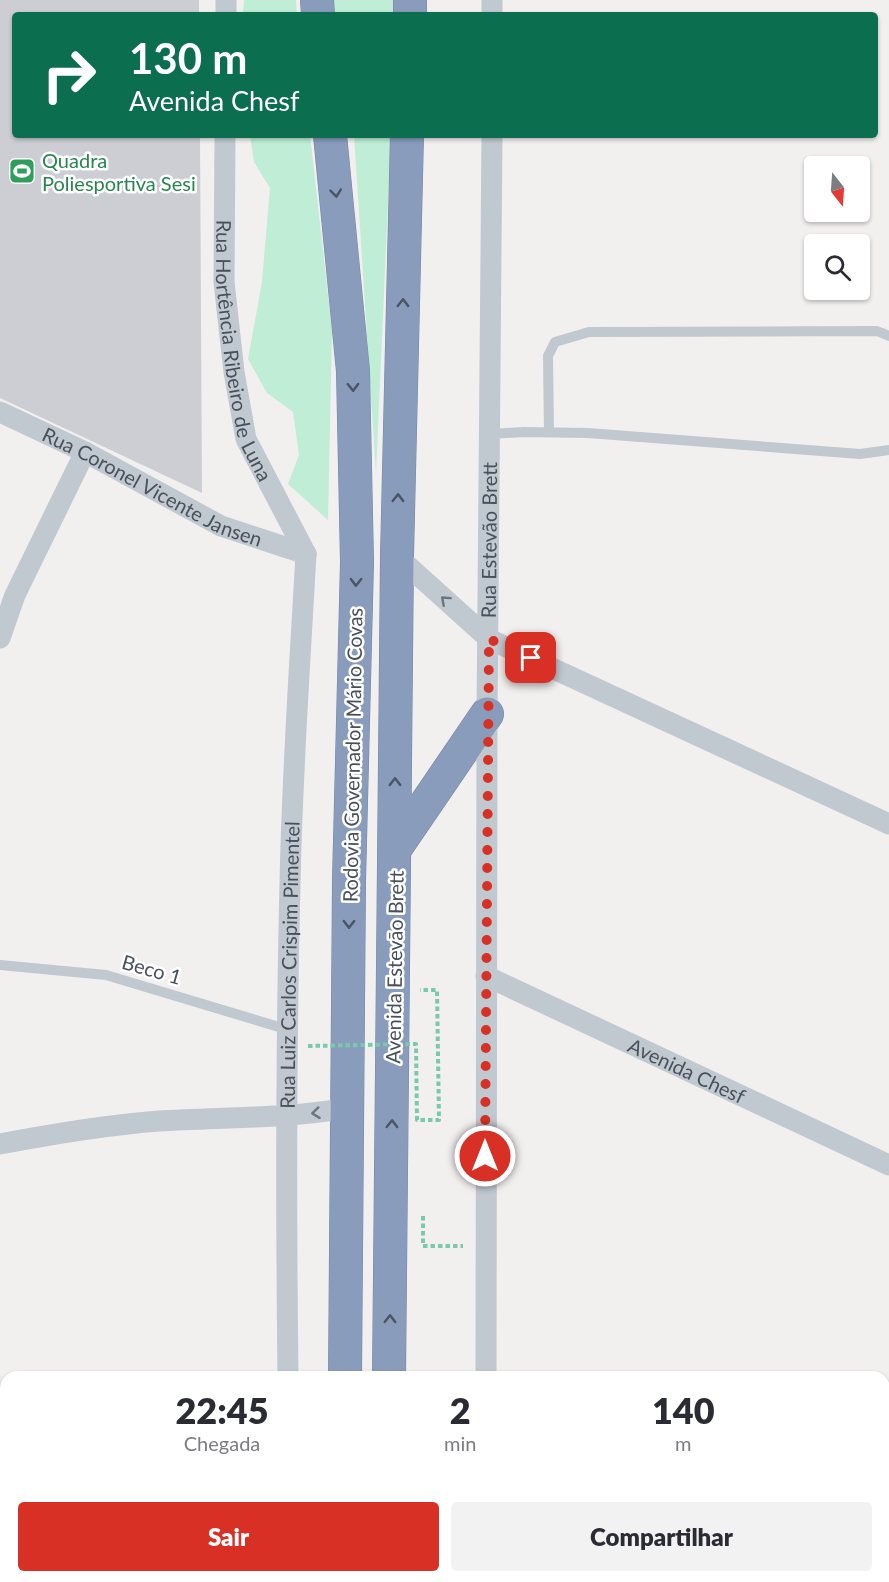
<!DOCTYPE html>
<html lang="pt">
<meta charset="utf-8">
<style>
body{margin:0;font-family:Lato,sans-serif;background:#f2f2f3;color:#2b2b33;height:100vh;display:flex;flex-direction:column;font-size:22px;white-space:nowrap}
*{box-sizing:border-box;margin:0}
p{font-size:20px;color:#7c7c81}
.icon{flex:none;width:33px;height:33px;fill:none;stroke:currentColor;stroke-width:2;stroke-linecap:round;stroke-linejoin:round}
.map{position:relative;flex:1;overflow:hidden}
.drawer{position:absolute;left:0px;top:1371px;width:890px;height:212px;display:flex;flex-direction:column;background:#fff;border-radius:18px 18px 0 0;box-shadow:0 2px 4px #0004}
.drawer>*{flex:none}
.top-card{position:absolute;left:12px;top:12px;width:866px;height:126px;border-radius:6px;box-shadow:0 2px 4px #0004;background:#0b6e4f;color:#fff;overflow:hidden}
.needle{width:39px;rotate:163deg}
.tools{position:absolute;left:804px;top:156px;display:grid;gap:12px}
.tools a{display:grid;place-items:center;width:66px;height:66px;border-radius:6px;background:#fff;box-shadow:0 2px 4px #0004;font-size:30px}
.pin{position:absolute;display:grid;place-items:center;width:51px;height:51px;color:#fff;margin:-26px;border-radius:12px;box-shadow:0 3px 9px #0006}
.me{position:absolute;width:66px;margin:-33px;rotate:0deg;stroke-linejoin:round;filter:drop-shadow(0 0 4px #0008)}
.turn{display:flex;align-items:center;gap:21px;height:126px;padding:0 18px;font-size:27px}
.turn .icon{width:78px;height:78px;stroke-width:2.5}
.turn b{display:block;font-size:42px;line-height:51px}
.eta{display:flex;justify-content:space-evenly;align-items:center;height:102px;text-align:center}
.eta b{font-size:36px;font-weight:800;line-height:42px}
.cta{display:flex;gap:12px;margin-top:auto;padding:12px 18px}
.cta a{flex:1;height:69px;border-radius:6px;background:#d93025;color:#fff;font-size:24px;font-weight:800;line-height:69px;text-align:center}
.cta a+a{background:#f2f2f3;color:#2b2b33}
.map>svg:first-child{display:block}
.green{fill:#bfedd6}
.building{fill:#ccced4}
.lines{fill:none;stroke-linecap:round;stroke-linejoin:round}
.highway-casing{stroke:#7487a8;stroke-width:34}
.path{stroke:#79caab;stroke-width:4;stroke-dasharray:4.5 3;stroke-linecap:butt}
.lane{stroke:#c0c8d0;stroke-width:10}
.street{stroke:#c0c8d0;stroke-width:21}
.highway{stroke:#899cbc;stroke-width:33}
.path-bridge{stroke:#79caab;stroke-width:4;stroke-dasharray:4.5 3;stroke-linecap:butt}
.oneway{stroke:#4b5461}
.oneway2{stroke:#6c747f}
.route{stroke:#d93025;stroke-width:10;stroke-dasharray:0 18}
.labels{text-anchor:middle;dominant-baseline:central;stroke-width:5;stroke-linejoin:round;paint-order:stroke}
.leisure-label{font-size:20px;fill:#27864d;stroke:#fff;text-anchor:start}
.street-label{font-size:20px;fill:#48505c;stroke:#fff}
</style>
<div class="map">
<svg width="889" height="1582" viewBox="0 0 889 1582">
<rect width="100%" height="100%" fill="#f2efef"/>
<g class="green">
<polygon points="244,0 296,0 297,15 243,15"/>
<polygon points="332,0 396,0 396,15 335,15"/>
<polygon points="250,135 310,135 332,331 328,520 288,484 299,455 293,412 267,393 248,359 262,282 270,188 254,162"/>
<polygon points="354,135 391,135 376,473"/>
</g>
<g class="building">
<polygon points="0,0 199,0 199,15 15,15 15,135 200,135 202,493 0,398"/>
<rect x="162" y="1576" width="105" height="6"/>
</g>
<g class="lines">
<defs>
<g id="highway">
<polyline points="317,0 318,15"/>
<polyline points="410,15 410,0"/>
<polyline points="330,135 353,371 357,562 349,881 345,1377"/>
<polyline points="395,849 487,714"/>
<polyline points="389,1377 397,556 407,135"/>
<polyline points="344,1582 344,1576"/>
<polyline points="387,1582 387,1576"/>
</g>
</defs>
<use href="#highway" class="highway-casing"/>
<g class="path">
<polyline points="423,1216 423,1246"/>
<polyline points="423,1246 463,1246"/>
</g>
<g class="lane">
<polyline points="549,432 548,356 555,342 589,332 877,331 889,336"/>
<polyline points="491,434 524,432 588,433 860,454 889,450"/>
<polyline points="0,965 106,975 289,1030"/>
<polyline points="130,1582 130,1576"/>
</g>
<g class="street">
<polyline points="226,15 226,0"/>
<polyline points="492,15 492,0"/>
<path id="s1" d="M225,135l-1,147 10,90 12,67 60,115"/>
<path id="s2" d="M0,412l85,40 136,74 85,28"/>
<polyline points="397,556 489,639 889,824"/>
<polyline points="0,638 15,595 85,452"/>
<path id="s3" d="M486,976l403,189"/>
<path d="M0,1144c53,-10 106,-19 159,-23 63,-4 126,-2 188,-13"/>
<path id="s4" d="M288,1377c-2,-165 -2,-329 2,-493 2,-110 10,-221 16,-330"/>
<path id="s5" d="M486,1377l1,-663 5,-579"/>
<polyline points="486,1576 486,1582"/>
<polyline points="287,1582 287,1576"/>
</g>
<use href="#highway" class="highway"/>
<polyline class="path-bridge" points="308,1046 416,1044 417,1120 439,1120 437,990 420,990"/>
</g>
<defs><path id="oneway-chevron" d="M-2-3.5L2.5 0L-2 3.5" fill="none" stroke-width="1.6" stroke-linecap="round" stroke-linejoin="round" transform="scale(1.5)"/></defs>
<g class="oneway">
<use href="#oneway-chevron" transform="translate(336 193) rotate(84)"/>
<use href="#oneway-chevron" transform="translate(403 303) rotate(-89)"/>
<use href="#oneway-chevron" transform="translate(353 387) rotate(89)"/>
<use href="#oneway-chevron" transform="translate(398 498) rotate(-89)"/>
<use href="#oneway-chevron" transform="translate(356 582) rotate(91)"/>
<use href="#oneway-chevron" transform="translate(395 782) rotate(-90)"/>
<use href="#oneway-chevron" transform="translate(349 924) rotate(91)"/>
<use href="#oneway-chevron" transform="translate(392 1124) rotate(-89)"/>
<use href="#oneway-chevron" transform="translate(390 1319) rotate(-89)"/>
</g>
<g class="oneway2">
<use href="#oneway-chevron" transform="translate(445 600) rotate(-138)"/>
<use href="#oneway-chevron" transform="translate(316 1113) rotate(173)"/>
</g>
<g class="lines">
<polyline class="route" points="485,1156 489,639 531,658"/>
</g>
<defs>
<symbol id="stadium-square" viewBox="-11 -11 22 22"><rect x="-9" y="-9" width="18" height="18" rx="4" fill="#2e9e5b" stroke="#fff"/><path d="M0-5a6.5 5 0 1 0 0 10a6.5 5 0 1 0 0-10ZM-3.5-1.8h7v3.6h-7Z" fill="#fff"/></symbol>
</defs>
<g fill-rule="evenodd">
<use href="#stadium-square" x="7" y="156" width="30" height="30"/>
</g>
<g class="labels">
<g class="leisure-label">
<text x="42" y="160">Quadra<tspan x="42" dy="23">Poliesportiva Sesi</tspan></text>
</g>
<g class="street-label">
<text stroke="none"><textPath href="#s1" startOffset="218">Rua Hortência Ribeiro de Luna</textPath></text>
<text stroke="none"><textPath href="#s2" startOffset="170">Rua Coronel Vicente Jansen</textPath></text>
<text stroke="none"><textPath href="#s5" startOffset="837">Rua Estevão Brett</textPath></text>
<text transform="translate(352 755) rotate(-89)">Rodovia Governador Mário Covas</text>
<text stroke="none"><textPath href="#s4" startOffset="412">Rua Luiz Carlos Crispim Pimentel</textPath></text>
<text transform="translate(394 967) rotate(-89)">Avenida Estevāo Brett</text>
<text transform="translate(152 969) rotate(16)">Beco 1</text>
<text stroke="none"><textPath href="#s3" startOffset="222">Avenida Chesf</textPath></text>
</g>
</g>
</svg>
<div class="tools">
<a><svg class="needle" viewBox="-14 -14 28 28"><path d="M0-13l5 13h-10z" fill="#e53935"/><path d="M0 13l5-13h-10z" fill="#7c7c81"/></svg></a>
<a><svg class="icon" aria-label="search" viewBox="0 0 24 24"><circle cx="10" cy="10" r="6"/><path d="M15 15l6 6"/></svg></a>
</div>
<div class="pin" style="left:531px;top:658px;background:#d93025"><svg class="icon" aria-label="arrive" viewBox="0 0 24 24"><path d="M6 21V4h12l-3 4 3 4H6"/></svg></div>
<svg class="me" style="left:485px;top:1156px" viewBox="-20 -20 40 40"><circle r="17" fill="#d93025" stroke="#fff" stroke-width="3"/><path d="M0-11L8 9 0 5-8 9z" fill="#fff"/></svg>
<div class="top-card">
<div class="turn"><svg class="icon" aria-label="right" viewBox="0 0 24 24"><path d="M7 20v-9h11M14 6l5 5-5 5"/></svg><div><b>130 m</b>Avenida Chesf</div></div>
</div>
<section class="drawer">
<div class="eta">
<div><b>22:45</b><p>Chegada</p></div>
<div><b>2</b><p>min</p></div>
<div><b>140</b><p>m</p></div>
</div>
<div class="cta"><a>Sair</a><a>Compartilhar</a></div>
</section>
</div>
